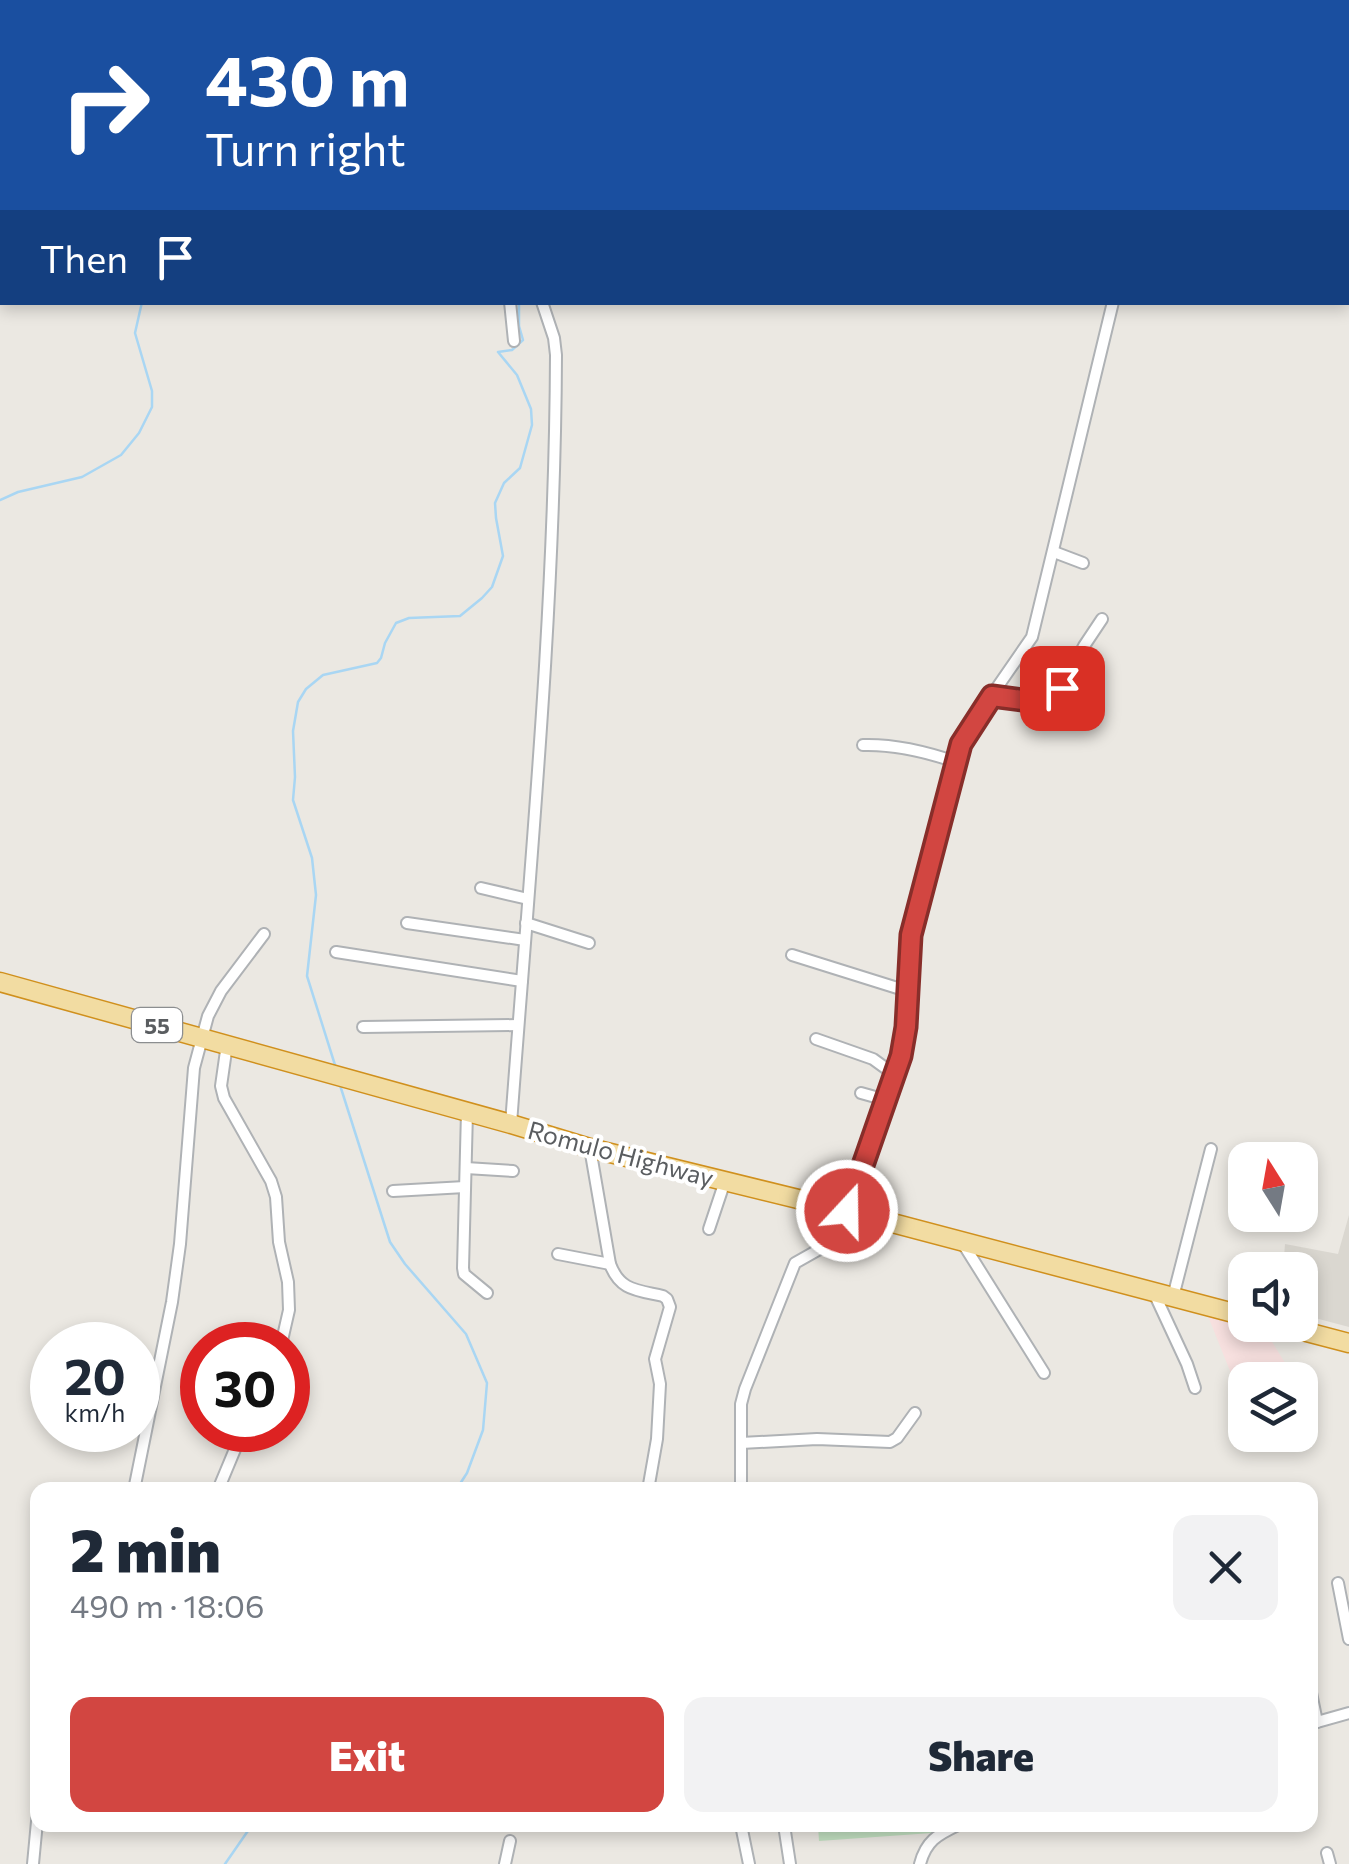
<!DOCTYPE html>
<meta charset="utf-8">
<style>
body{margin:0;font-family:Commissioner,sans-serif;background:#f2f2f3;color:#1f2937;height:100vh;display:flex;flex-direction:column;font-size:38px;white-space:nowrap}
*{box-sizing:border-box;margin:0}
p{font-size:32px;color:#747a83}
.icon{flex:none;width:55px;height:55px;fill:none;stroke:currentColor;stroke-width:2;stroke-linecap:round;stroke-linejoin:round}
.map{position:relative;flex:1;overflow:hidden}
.side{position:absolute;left:30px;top:1482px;width:1288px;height:350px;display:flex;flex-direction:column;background:#fff;border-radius:20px;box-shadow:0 5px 15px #0003}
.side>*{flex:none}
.banner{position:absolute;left:0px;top:0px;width:1350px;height:305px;box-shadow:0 5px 15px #0003;background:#1a4fa0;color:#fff;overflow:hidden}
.needle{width:65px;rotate:349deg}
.buttons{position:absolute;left:1228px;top:1142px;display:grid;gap:20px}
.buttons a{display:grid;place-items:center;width:90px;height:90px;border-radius:20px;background:#fff;box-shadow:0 5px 15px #0003;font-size:50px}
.speed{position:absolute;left:30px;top:1322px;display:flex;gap:20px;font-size:50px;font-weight:700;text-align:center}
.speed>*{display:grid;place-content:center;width:130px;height:130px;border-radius:50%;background:#fff;box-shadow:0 5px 15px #0003;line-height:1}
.speed small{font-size:25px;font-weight:400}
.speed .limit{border:15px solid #d22;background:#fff;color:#111}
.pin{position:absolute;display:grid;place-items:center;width:85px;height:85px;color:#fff;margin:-42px;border-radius:20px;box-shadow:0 5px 15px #0006}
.me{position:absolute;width:110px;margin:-55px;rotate:21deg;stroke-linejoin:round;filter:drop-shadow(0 0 8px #0008)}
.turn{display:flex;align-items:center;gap:35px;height:210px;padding:0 40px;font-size:45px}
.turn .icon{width:130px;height:130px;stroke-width:2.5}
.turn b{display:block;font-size:70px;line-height:85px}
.then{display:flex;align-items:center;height:95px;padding:0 40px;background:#0003;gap:20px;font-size:38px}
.round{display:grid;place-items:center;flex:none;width:105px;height:105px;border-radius:20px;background:#f2f2f3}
.headline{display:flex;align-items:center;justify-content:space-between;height:170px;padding:0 40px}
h1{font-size:60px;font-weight:800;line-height:75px}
.action{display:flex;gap:20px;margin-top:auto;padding:20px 40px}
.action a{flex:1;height:115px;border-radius:20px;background:#d24641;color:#fff;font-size:40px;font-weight:800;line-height:115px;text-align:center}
.action a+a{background:#f2f2f3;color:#1f2937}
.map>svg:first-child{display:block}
.education{fill:#dad7d0}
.medical{fill:#f7e0df}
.green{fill:#c2e0c1}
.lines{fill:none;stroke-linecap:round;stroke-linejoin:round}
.stream{stroke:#a9d6f3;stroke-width:2.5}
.minor-casing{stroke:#afb2b5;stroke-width:14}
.trunk-casing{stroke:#d0901d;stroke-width:21}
.minor{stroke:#fff;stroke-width:10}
.trunk{stroke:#f2dca2;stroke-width:18}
.route-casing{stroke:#882e2a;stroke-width:25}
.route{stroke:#d24641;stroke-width:18}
.labels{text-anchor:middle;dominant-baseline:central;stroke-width:8;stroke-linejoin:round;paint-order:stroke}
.shield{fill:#fff;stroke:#8c8e90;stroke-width:2.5}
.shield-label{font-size:22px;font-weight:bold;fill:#5a5d60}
.street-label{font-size:25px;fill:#5a5d60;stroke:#fff}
</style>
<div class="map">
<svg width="1349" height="1864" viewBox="0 0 1349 1864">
<rect width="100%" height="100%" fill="#ebe8e2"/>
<polygon class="education" points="1349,1215 1349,1327 1300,1314 1300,1270 1283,1270 1285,1244 1338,1254"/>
<polygon class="medical" points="1206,1311 1245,1321 1245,1325 1272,1327 1269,1337 1295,1379 1245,1380 1245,1400 1242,1401"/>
<polygon class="green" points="818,1825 931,1825 932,1833 819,1841"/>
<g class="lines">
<g class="stream">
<polyline points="12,0 14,2"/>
<polyline points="127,0 128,2"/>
<polyline points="359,0 360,2"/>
<polyline points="506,2 508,0"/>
<polyline points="0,500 18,492 82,477 121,455 139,433 152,407 152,391 135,333 142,302"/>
<polyline points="335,1065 307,976 316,895 312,858 293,800 295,777 293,731 298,702 306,689 323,675 377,663 381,658 385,643 396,623 409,618 460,616 482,598 492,587 503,556 496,518 495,503 504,483 520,468 532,425 531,409 517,375 498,352 512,350 523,340 519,326 519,302"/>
<polyline points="339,1082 390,1242 405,1264 466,1334 487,1383 483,1430 467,1473 456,1490"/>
<polyline points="225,1864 252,1825"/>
</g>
<defs>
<g id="minor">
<polyline points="447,0 447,2"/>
<polyline points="1171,2 1172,0"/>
<polyline points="1348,87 1349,87"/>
<polyline points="510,302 514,341"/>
<polyline points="1054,552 1083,563"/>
<polyline points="992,695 1037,701 1062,688 1084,646 1102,619"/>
<path d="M863,745c32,-1 64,7 93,17"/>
<polyline points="481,888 528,899"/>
<polyline points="407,923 525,940"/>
<polyline points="526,923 589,943"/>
<polyline points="336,952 522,981"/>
<polyline points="792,955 907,991"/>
<polyline points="363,1027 518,1025"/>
<polyline points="816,1039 873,1059 895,1075"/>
<polyline points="227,1044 221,1086 224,1098 271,1181 276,1197 279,1242 288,1282 289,1310 281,1345"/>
<polyline points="861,1093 886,1100"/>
<polyline points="467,1112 463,1268 464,1274 487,1293"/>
<path d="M511,1124c19,-257 44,-512 45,-769l-2,-17 -12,-36"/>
<path d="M590,1148l20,116c10,27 27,26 53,32l4,3 3,8 -15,52 5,25 -3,55 -9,51"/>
<polyline points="466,1168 513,1171"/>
<polyline points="393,1191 465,1187"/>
<polyline points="709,1229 725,1181"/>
<polyline points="962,1242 1044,1373"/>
<polyline points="558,1254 610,1264"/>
<polyline points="1154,1293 1187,1364 1195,1388"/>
<polyline points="1173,1297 1211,1149"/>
<polyline points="288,1410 292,1412"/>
<polyline points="741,1443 817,1439 890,1442 897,1438 915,1413"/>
<polyline points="134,1490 172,1302 180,1244 194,1068 208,1016 221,991 264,934"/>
<polyline points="218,1490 243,1430"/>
<polyline points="741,1490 741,1404 745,1389 795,1263 834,1241 838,1233 864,1166 901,1056 906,1027 911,935 961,744 967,731 1032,637 1113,302"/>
<polyline points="1338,1583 1349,1639"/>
<polyline points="1310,1688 1317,1722"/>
<polyline points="1310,1724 1349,1713"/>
<polyline points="741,1825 749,1864"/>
<polyline points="784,1825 790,1864"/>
<polyline points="1327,1853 1330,1864"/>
<polyline points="33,1864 38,1811"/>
<polyline points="505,1864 510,1841"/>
<path d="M920,1864c6,-23 17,-29 38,-39"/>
</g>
<g id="trunk">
<polyline points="0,982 511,1124 590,1148 847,1211 1245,1316"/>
<polyline points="1280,1325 1349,1343"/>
</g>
</defs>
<use href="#minor" class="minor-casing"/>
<use href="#trunk" class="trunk-casing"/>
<use href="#minor" class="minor"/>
<use href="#trunk" class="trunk"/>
</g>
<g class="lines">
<defs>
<polyline id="route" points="847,1211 901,1056 906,1027 911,935 961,744 992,696 1037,702 1062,688"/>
</defs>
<use href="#route" class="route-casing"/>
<use href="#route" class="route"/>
</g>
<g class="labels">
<rect class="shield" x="132" y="1008" width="50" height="34" rx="8"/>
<g class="shield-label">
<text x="157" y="1025">55</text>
</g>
<g class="street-label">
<text transform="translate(621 1153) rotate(15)">Romulo Highway</text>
</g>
</g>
</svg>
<div class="buttons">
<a><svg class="needle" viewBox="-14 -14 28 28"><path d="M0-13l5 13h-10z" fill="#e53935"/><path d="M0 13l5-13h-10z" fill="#747a83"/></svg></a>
<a><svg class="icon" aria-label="sound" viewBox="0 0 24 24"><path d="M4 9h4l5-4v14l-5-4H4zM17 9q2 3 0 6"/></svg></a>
<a><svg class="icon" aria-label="layers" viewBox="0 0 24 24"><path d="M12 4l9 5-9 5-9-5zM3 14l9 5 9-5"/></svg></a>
</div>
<div class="speed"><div>20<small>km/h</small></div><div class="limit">30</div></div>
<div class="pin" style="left:1062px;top:688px;background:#d93025"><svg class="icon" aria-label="arrive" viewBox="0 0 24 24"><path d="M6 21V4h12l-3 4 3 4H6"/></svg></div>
<svg class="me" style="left:847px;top:1211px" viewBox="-20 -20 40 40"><circle r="17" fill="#d24641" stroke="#fff" stroke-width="3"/><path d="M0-11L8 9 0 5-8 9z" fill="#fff"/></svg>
<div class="banner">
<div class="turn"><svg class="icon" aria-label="right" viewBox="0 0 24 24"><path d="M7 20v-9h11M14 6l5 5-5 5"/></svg><div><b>430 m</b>Turn right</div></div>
<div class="then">Then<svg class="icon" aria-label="arrive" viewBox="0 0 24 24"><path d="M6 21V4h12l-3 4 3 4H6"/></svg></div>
</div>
<section class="side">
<div class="headline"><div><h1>2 min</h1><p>490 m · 18:06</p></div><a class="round"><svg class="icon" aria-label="close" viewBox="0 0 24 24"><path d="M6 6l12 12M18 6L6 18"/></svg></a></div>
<div class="action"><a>Exit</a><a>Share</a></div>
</section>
</div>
